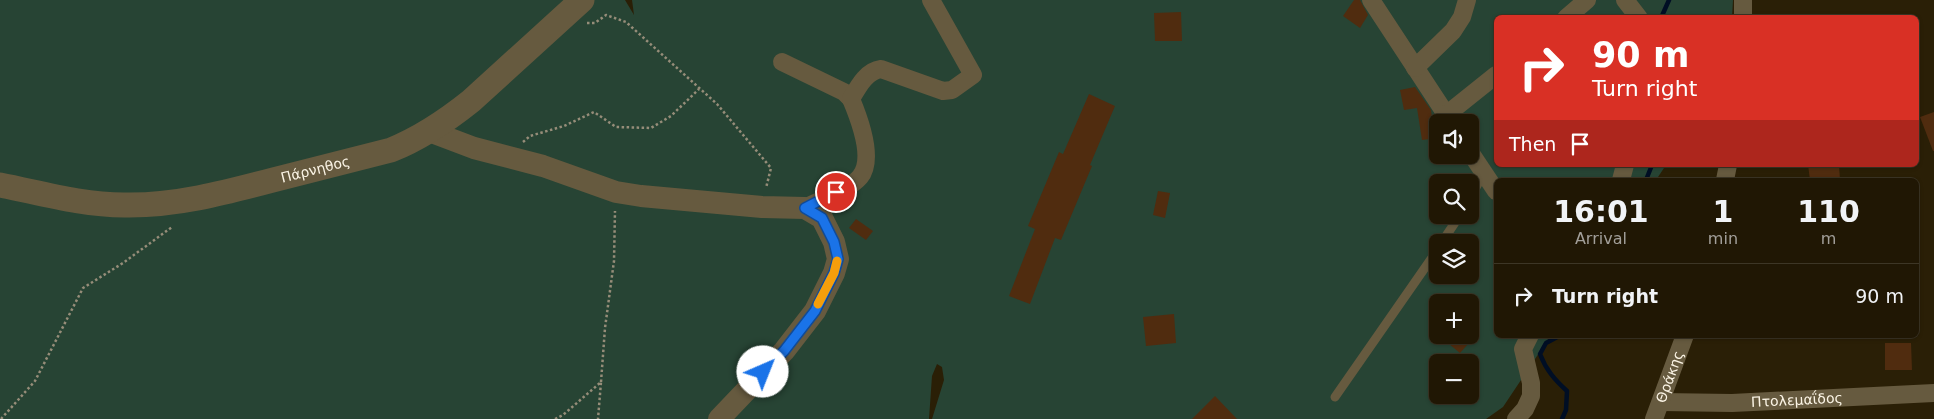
<!DOCTYPE html>
<meta charset="utf-8">
<style>
body{margin:0;font-family:"DejaVu Sans",sans-serif;background:#2d2413;color:#f1f3f6;height:100vh;display:flex;flex-direction:column;font-size:19px;white-space:nowrap}
*{box-sizing:border-box;margin:0}
p{font-size:16px;color:#a29f9a}
.icon{flex:none;width:28px;height:28px;fill:none;stroke:currentColor;stroke-width:2;stroke-linecap:round;stroke-linejoin:round}
.map{position:relative;flex:1;overflow:hidden}
.side{position:absolute;left:1494px;top:178px;width:425px;height:160px;display:flex;flex-direction:column;background:#201704;border-radius:8px;box-shadow:0 1px 4px #0004,0 0 0 1px #3d3626}
.side>*{flex:none}
.top-card{position:absolute;left:1494px;top:15px;width:425px;height:152px;border-radius:8px;box-shadow:0 1px 4px #0004,0 0 0 1px #3d3626;background:#d93025;color:#fff;overflow:hidden}
.fabs{position:absolute;left:1429px;top:114px;display:grid;gap:10px}
.fabs a{display:grid;place-items:center;width:50px;height:50px;border-radius:8px;background:#201704;box-shadow:0 1px 4px #0004,0 0 0 1px #3d3626;font-size:25px}
.pin{position:absolute;display:grid;place-items:center;width:42px;height:42px;color:#fff;margin:-21px;border:2px solid #fff;border-radius:50%;box-shadow:0 1px 5px #0007}
.me{position:absolute;width:55px;margin:-28px;rotate:44deg;stroke-linejoin:round;filter:drop-shadow(0 0 4px #0008)}
.turn{display:flex;align-items:center;gap:18px;height:105px;padding:0 15px;font-size:22px}
.turn .icon{width:65px;height:65px;stroke-width:2.5}
.turn b{display:block;font-size:35px;line-height:42px}
.then{display:flex;align-items:center;height:48px;padding:0 15px;background:#0003;gap:10px;font-size:19px}
.eta{display:flex;justify-content:space-evenly;align-items:center;height:85px;text-align:center}
.eta b{font-size:30px;font-weight:600;line-height:35px}
ul{padding:0;list-style:none}
li{display:flex;align-items:center;gap:15px;height:65px;padding:0 15px;border-top:1px solid #3d3626}
li div{flex:1}
li b{display:block;font-size:19px}
li em{font-style:normal}
.map>svg:first-child{display:block}
.green{fill:#274434;fill-rule:evenodd}
.lines{fill:none;stroke-linecap:round;stroke-linejoin:round}
.stream{stroke:#000e24;stroke-width:4.5}
.building{fill:#502c0f}
.path{stroke:#968d79;stroke-width:2.5;stroke-dasharray:2.5 2.5;stroke-linecap:butt}
.service{stroke:#665a3f;stroke-width:9}
.minor{stroke:#665a3f;stroke-width:18}
.tertiary{stroke:#665a3f;stroke-width:22}
.secondary{stroke:#665a3f;stroke-width:25}
.route-casing{stroke:#114b97;stroke-width:12}
.route{stroke:#1a73e8;stroke-width:9}
.slow{stroke:#f59e0b;stroke-width:9}
.labels{text-anchor:middle;dominant-baseline:central;stroke-width:4;stroke-linejoin:round;paint-order:stroke}
.street-label{font-size:14px;fill:#fbf4e5;stroke:#0e0a02}
</style>
<div class="map">
<svg width="1934" height="419" viewBox="0 0 1934 419">
<rect width="100%" height="100%" fill="#2a1f06"/>
<path class="green" d="M0,0h625l9,15 -2,-15h1101l-1,17 -236,1v147h170l-10,15h-160v155h55l-48,72 -17,12h-554l12,-39 -2,-13 -5,-3 -5,12 -3,43h-929zM1438,122h32v33h-32zM1438,182h32v33h-32zM1438,242h32v33h-32zM1438,302h32v33h-32zM1438,362h32v33h-32z"/>
<g class="lines">
<g class="stream">
<polyline points="1661,18 1669,0"/>
<polyline points="1646,180 1652,165"/>
<path d="M1561,335l-15,8 -6,11c6,16 15,26 27,37l-1,19 -4,9"/>
</g>
</g>
<g class="building">
<polygon points="1354,0 1360,0 1368,15 1360,28 1343,16"/>
<polygon points="1181,12 1182,41 1155,41 1154,13"/>
<polygon points="1415,87 1431,110 1432,118 1435,118 1438,138 1422,140 1417,108 1404,110 1400,90"/>
<polygon points="1089,94 1115,106 1090,165 1092,166 1061,240 1055,238 1030,304 1009,296 1035,229 1028,226 1059,152 1063,154"/>
<polygon points="1934,112 1934,151 1933,151 1920,117"/>
<polygon points="1808,165 1839,165 1840,180 1810,180"/>
<polygon points="1158,191 1170,193 1165,218 1153,215"/>
<polygon points="856,219 873,231 866,240 849,228"/>
<polygon points="1174,314 1176,343 1146,346 1143,317"/>
<polygon points="1457,335 1476,335 1460,353 1449,344"/>
<polygon points="1885,343 1911,343 1912,370 1885,370"/>
<polygon points="1215,396 1237,419 1192,419"/>
</g>
<g class="lines">
<g class="path">
<polyline points="587,23 595,23 606,15 626,22 717,104 771,168 766,188"/>
<polyline points="523,142 530,136 564,126 594,112 616,127 651,128 671,116 699,89"/>
<polyline points="601,382 605,328 614,261 615,211"/>
<polyline points="1,419 35,381 83,288 123,263 172,227"/>
<polyline points="555,419 563,415 601,382 598,419"/>
</g>
<g class="service">
<polyline points="1470,198 1484,173"/>
<polyline points="1442,242 1460,215"/>
<polyline points="1335,397 1438,249"/>
</g>
<g class="minor">
<polyline points="1371,0 1451,122"/>
<polyline points="1625,0 1639,18"/>
<polyline points="1566,18 1587,0"/>
<polyline points="1743,18 1743,0"/>
<polyline points="782,62 844,92 851,99"/>
<polyline points="1415,68 1453,31 1462,17 1467,0"/>
<polyline points="1446,115 1496,75"/>
<polyline points="1470,152 1496,191"/>
<polyline points="1621,180 1625,165"/>
<polyline points="1725,180 1728,165"/>
<path d="M805,208c15,-8 44,-18 55,-31 15,-18 -1,-59 -9,-78 7,-12 15,-28 30,-30l62,22 9,-1 21,-15 -42,-75"/>
<path id="s1" d="M1661,402l71,1 202,-10"/>
<polyline points="1516,419 1525,409 1531,396 1531,383 1523,349 1530,335"/>
<path id="s2" d="M1654,419l31,-84"/>
</g>
<polyline class="tertiary" points="429,131 474,148 543,166 616,192 641,196 762,207 805,208 822,218 834,242 838,259 834,273 815,311 784,351 719,419"/>
<path class="secondary" id="s3" d="M0,185c41,8 82,20 124,20 51,1 100,-12 149,-25 40,-10 79,-20 118,-30 30,-12 55,-29 80,-49l111,-101"/>
</g>
<g class="lines">
<defs>
<polyline id="route" points="763,372 784,351 815,311 834,273 838,259 834,242 822,218 805,208 836,192"/>
</defs>
<use href="#route" class="route-casing"/>
<use href="#route" class="route"/>
<polyline class="slow" points="818,304 834,273 837,261"/>
</g>
<g class="labels">
<g class="street-label">
<text stroke="none"><textPath href="#s3" startOffset="321">Πάρνηθος</textPath></text>
<text stroke="none"><textPath href="#s2" startOffset="45">Θράκης</textPath></text>
<text stroke="none"><textPath href="#s1" startOffset="136">Πτολεμαΐδος</textPath></text>
</g>
</g>
</svg>
<div class="fabs">
<a><svg class="icon" aria-label="sound" viewBox="0 0 24 24"><path d="M4 9h4l5-4v14l-5-4H4zM17 9q2 3 0 6"/></svg></a>
<a><svg class="icon" aria-label="search" viewBox="0 0 24 24"><circle cx="10" cy="10" r="6"/><path d="M15 15l6 6"/></svg></a>
<a><svg class="icon" aria-label="layers" viewBox="0 0 24 24"><path d="M12 4l9 5-9 5-9-5zM3 14l9 5 9-5"/></svg></a>
<a>+</a>
<a>−</a>
</div>
<div class="pin" style="left:836px;top:192px;background:#d93025"><svg class="icon" aria-label="arrive" viewBox="0 0 24 24"><path d="M6 21V4h12l-3 4 3 4H6"/></svg></div>
<svg class="me" style="left:763px;top:372px" viewBox="-20 -20 40 40"><circle r="19" fill="#fff"/><path d="M0-13L10 11 0 6-10 11z" fill="#1a73e8"/></svg>
<div class="top-card">
<div class="turn"><svg class="icon" aria-label="right" viewBox="0 0 24 24"><path d="M7 20v-9h11M14 6l5 5-5 5"/></svg><div><b>90 m</b>Turn right</div></div>
<div class="then">Then<svg class="icon" aria-label="arrive" viewBox="0 0 24 24"><path d="M6 21V4h12l-3 4 3 4H6"/></svg></div>
</div>
<section class="side">
<div class="eta">
<div><b>16:01</b><p>Arrival</p></div>
<div><b>1</b><p>min</p></div>
<div><b>110</b><p>m</p></div>
</div>
<ul>
<li><svg class="icon" aria-label="right" viewBox="0 0 24 24"><path d="M7 20v-9h11M14 6l5 5-5 5"/></svg><div><b>Turn right</b></div><em>90 m</em></li>
</ul>
</section>
</div>
